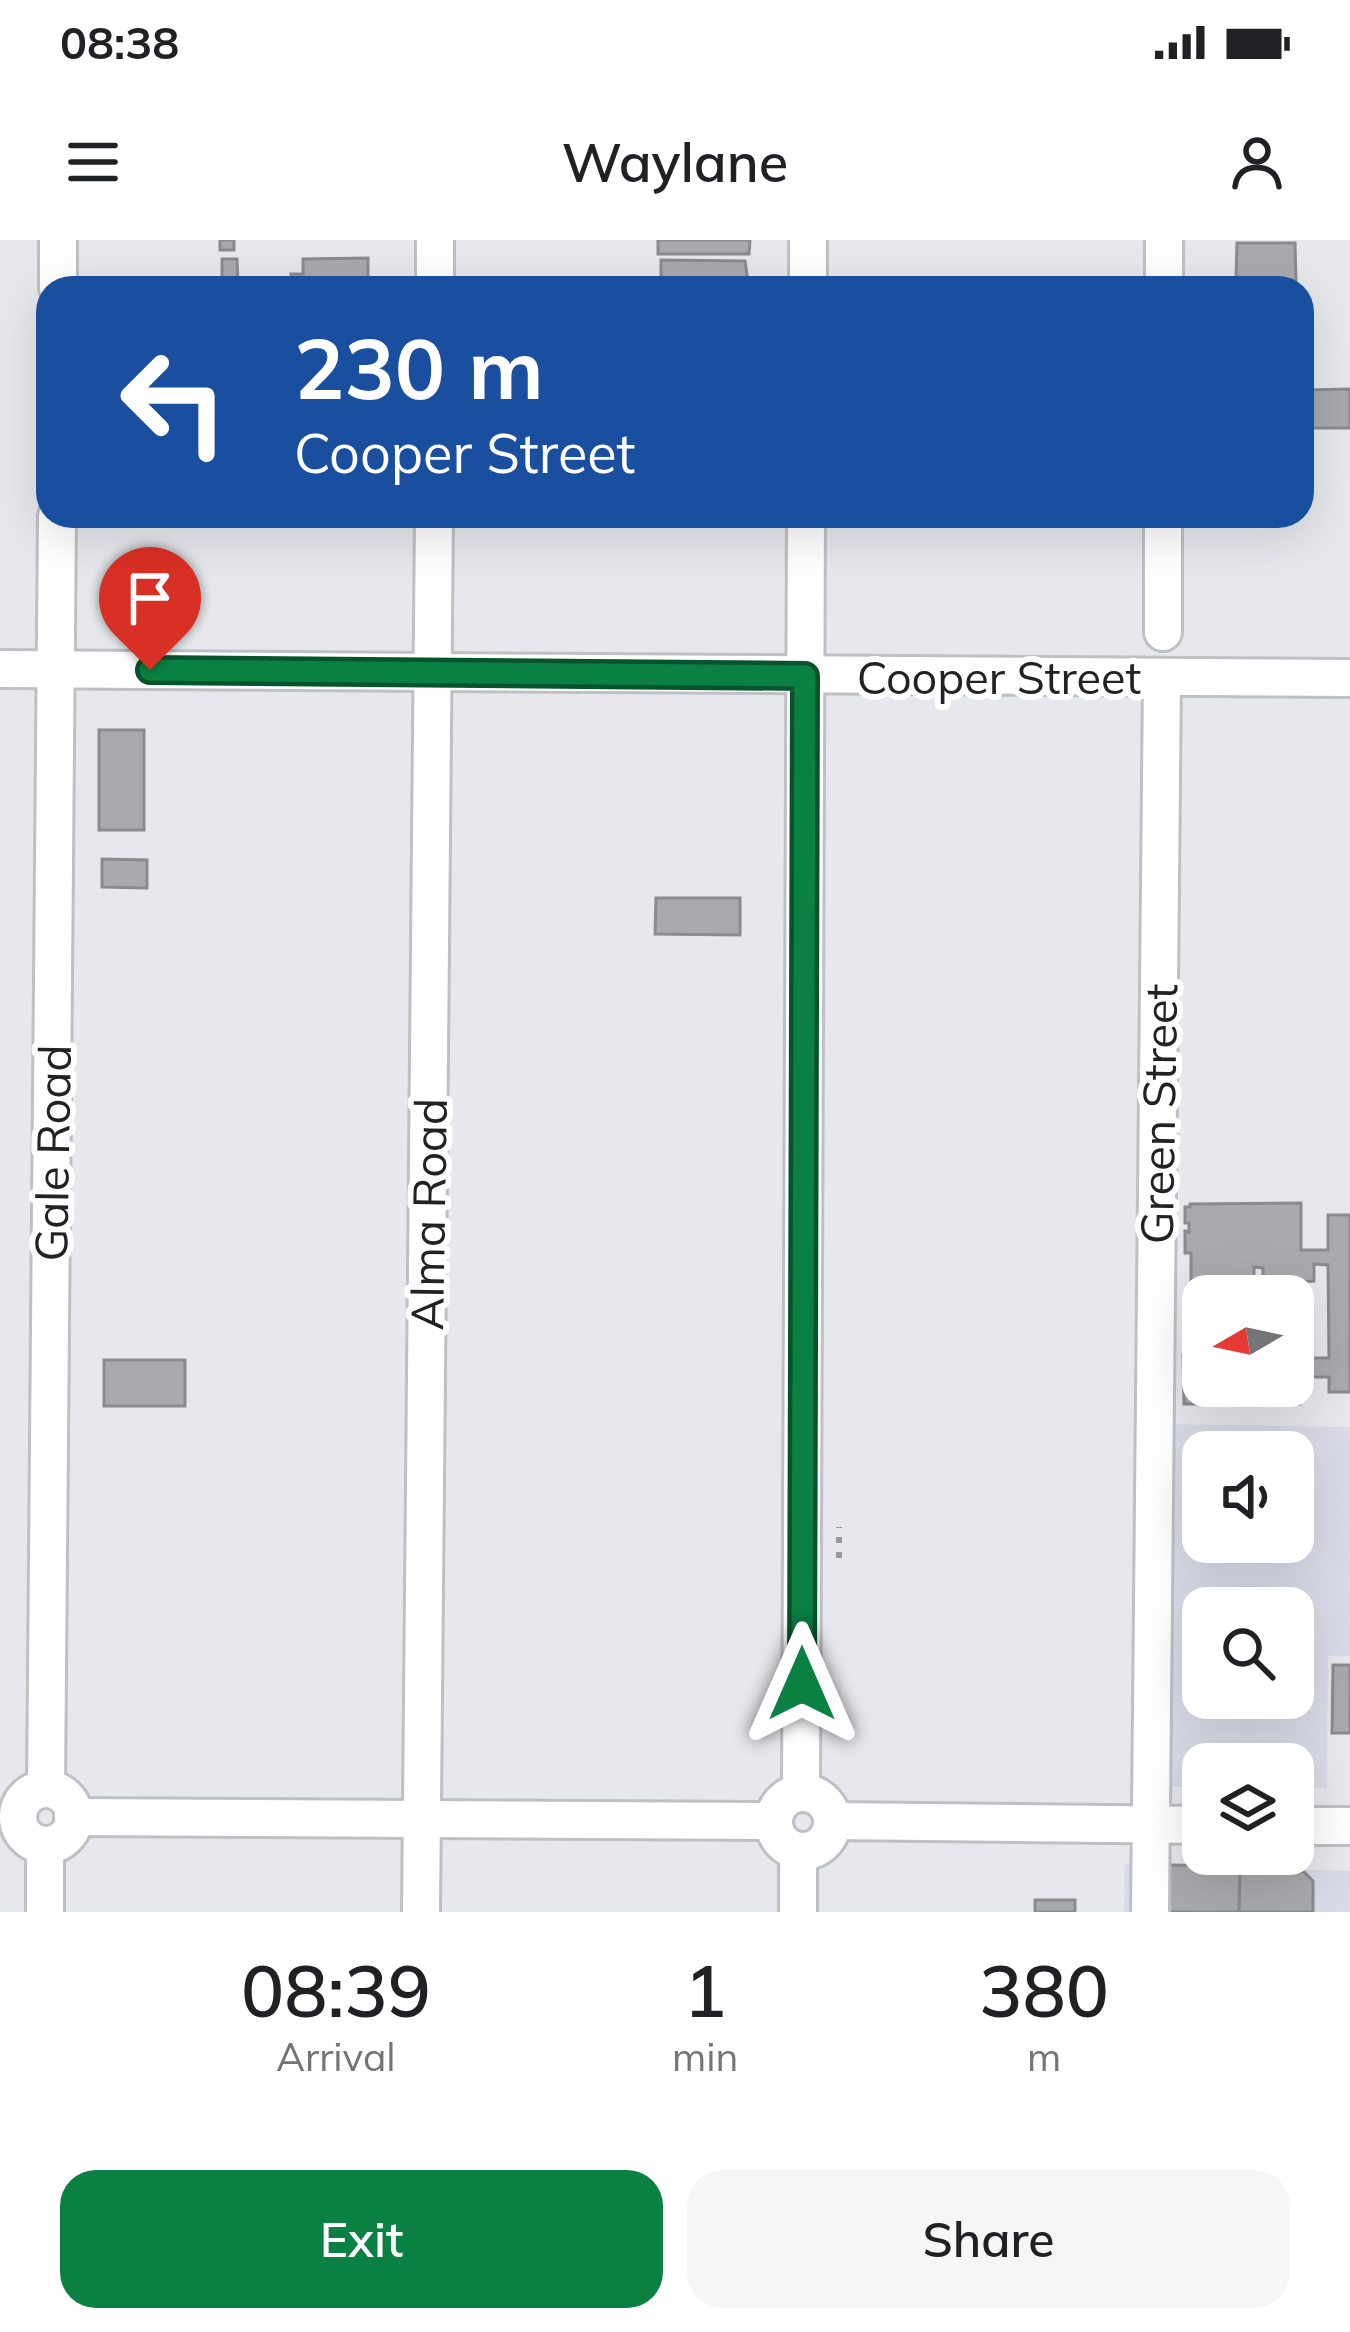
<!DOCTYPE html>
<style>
body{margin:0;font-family:Mulish,sans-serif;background:#f6f6f6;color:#202124;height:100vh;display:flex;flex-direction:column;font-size:45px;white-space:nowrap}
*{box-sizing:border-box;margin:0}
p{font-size:39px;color:#757577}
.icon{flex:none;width:66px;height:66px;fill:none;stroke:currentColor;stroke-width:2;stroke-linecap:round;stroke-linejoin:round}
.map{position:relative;height:1672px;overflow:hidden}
.panel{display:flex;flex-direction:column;background:#fff;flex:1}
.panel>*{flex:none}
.banner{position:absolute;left:36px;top:36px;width:1278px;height:252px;border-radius:36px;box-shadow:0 12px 48px #0002;background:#1a4fa0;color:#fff;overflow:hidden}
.needle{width:78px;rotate:261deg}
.buttons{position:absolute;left:1182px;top:1035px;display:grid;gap:24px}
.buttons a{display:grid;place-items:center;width:132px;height:132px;border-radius:24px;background:#fff;box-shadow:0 12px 48px #0002;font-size:60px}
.pin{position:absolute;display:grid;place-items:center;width:102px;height:102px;color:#fff;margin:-123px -51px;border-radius:50% 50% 50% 0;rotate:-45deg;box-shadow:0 0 12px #0007}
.pin .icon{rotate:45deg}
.me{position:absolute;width:132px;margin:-66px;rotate:0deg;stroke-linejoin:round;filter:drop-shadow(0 0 9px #0008)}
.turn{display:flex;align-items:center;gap:42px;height:252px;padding:0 60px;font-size:54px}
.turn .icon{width:156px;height:156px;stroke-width:2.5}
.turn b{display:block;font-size:84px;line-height:102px}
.eta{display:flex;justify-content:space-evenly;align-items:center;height:204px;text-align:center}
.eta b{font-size:72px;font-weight:600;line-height:84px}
.button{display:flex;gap:24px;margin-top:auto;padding:24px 60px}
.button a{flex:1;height:138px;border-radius:36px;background:#0b8043;color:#fff;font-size:48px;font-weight:600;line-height:138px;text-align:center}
.button a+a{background:#f6f6f6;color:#202124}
.status{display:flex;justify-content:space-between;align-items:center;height:84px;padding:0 60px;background:#fff;direction:ltr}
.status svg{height:33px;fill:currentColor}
header{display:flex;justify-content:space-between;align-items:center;height:156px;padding:0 60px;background:#fff;font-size:54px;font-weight:600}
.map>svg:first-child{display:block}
.built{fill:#d8dbe7;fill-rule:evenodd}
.building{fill:#a9aaae;stroke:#8a8b8f;stroke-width:3;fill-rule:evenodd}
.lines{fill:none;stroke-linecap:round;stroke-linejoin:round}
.minor-casing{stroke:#bfc0c4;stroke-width:42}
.path{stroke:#96979b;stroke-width:6;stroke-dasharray:6 9;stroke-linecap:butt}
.minor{stroke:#fff;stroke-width:36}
.route-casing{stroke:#07532c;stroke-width:30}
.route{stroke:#0b8043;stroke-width:21}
.labels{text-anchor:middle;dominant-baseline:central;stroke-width:12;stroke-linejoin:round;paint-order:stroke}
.street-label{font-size:45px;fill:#222224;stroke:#fff}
</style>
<div class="status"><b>08:38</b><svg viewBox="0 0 49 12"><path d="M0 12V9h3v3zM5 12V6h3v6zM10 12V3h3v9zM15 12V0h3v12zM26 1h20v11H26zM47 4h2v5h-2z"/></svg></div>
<header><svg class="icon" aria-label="menu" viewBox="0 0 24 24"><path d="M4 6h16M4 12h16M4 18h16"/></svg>Waylane<svg class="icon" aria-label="person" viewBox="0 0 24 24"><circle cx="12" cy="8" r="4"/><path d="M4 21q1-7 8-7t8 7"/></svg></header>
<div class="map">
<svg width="1350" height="1672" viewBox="0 0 1350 1672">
<rect width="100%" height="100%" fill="#e7e8ed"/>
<g class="built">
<path d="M1167,1184l183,3v229h-22l-1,132h-34v-24h-90v23h-38zM1203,1212h90v90h-90zM1203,1368h90v90h-90z"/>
<polygon points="1125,1624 1350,1631 1350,1672 1124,1672"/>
</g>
<g class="building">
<rect x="220" y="0" width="14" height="10"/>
<polygon points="658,0 750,0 749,14 658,14"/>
<polygon points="1237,3 1295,3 1296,40 1236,40"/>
<polygon points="368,18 368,39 360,39 360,48 291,48 291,34 303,34 303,19"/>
<polygon points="222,19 237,19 238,46 222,46"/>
<polygon points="661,20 745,21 749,48 661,48"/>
<polygon points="1302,132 1303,150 1350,149 1350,188 1302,188"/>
<rect x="1302" y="209" width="5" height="40"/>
<rect x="99" y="490" width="45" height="100"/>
<polygon points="102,619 147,620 147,648 102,647"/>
<polygon points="656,658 740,658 740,695 655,694"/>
<path d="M1301,963v47h27v-35h22v177h-21v-15h-29v27h-116l-1,-49h6v-9h-5v-15h5l-4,-38h6v-40h-6v-22l4,1v-9h-4v-16h5v-3zM1314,1024l14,1 1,93h-28v-17h-8v45h-90v-90h55l-4,-3v-26l9,1v16l51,-3z"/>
<rect x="104" y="1120" width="81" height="46"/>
<polygon points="1333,1425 1350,1425 1350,1493 1332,1493"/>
<polygon points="1166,1625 1240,1626 1239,1672 1166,1672"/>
<polygon points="1240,1631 1304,1632 1313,1641 1313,1672 1239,1672"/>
<rect x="1035" y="1660" width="40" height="12"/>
</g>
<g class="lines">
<defs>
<g id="minor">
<polyline points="58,48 58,0"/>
<polyline points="435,48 435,0"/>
<polyline points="808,48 808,0"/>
<polyline points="1164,48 1164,0"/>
<polyline points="1163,392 1163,276"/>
<polyline points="0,429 1350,438"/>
<polyline points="46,1549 57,276"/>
<circle cx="46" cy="1577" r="28"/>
<polyline points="801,1552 806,276"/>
<circle cx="803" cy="1582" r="29"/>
<polyline points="73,1577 773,1581"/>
<polyline points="832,1581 1203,1585"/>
<polyline points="1293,1586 1350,1586"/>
<polyline points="45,1672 45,1605"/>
<polyline points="421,1672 434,276"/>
<polyline points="798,1672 798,1624 803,1611"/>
<polyline points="1150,1672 1162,437"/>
</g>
</defs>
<use href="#minor" class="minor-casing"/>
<polyline class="path" points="839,1318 839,1287"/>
<use href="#minor" class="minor"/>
</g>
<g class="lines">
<defs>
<polyline id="route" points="150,430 805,436 802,1444"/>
</defs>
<use href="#route" class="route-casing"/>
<use href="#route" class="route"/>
</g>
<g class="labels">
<g class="street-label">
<text x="999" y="437">Cooper Street</text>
<text transform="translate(1158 874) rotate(-89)">Green Street</text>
<text transform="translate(52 913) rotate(-89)">Gale Road</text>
<text transform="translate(428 974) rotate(-89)">Alma Road</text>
</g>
</g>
</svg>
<div class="buttons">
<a><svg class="needle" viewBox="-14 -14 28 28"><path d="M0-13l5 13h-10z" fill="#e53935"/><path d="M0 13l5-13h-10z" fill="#757577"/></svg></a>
<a><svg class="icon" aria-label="sound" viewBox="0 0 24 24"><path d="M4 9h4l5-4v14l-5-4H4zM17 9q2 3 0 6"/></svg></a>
<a><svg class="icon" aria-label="search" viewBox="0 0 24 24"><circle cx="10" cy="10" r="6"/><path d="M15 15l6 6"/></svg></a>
<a><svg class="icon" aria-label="layers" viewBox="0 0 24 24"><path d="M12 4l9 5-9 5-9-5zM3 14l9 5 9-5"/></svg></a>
</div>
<div class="pin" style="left:150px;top:430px;background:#d93025"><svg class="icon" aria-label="arrive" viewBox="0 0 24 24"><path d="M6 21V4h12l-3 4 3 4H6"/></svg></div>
<svg class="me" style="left:802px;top:1444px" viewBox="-20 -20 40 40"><path d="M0-17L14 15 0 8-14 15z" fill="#0b8043" stroke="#fff" stroke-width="4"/></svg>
<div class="banner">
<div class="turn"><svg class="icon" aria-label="left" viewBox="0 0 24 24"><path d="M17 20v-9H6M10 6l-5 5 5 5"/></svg><div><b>230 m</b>Cooper Street</div></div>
</div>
</div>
<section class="panel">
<div class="eta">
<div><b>08:39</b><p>Arrival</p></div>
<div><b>1</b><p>min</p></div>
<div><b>380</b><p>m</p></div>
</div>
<div class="button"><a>Exit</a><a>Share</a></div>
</section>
